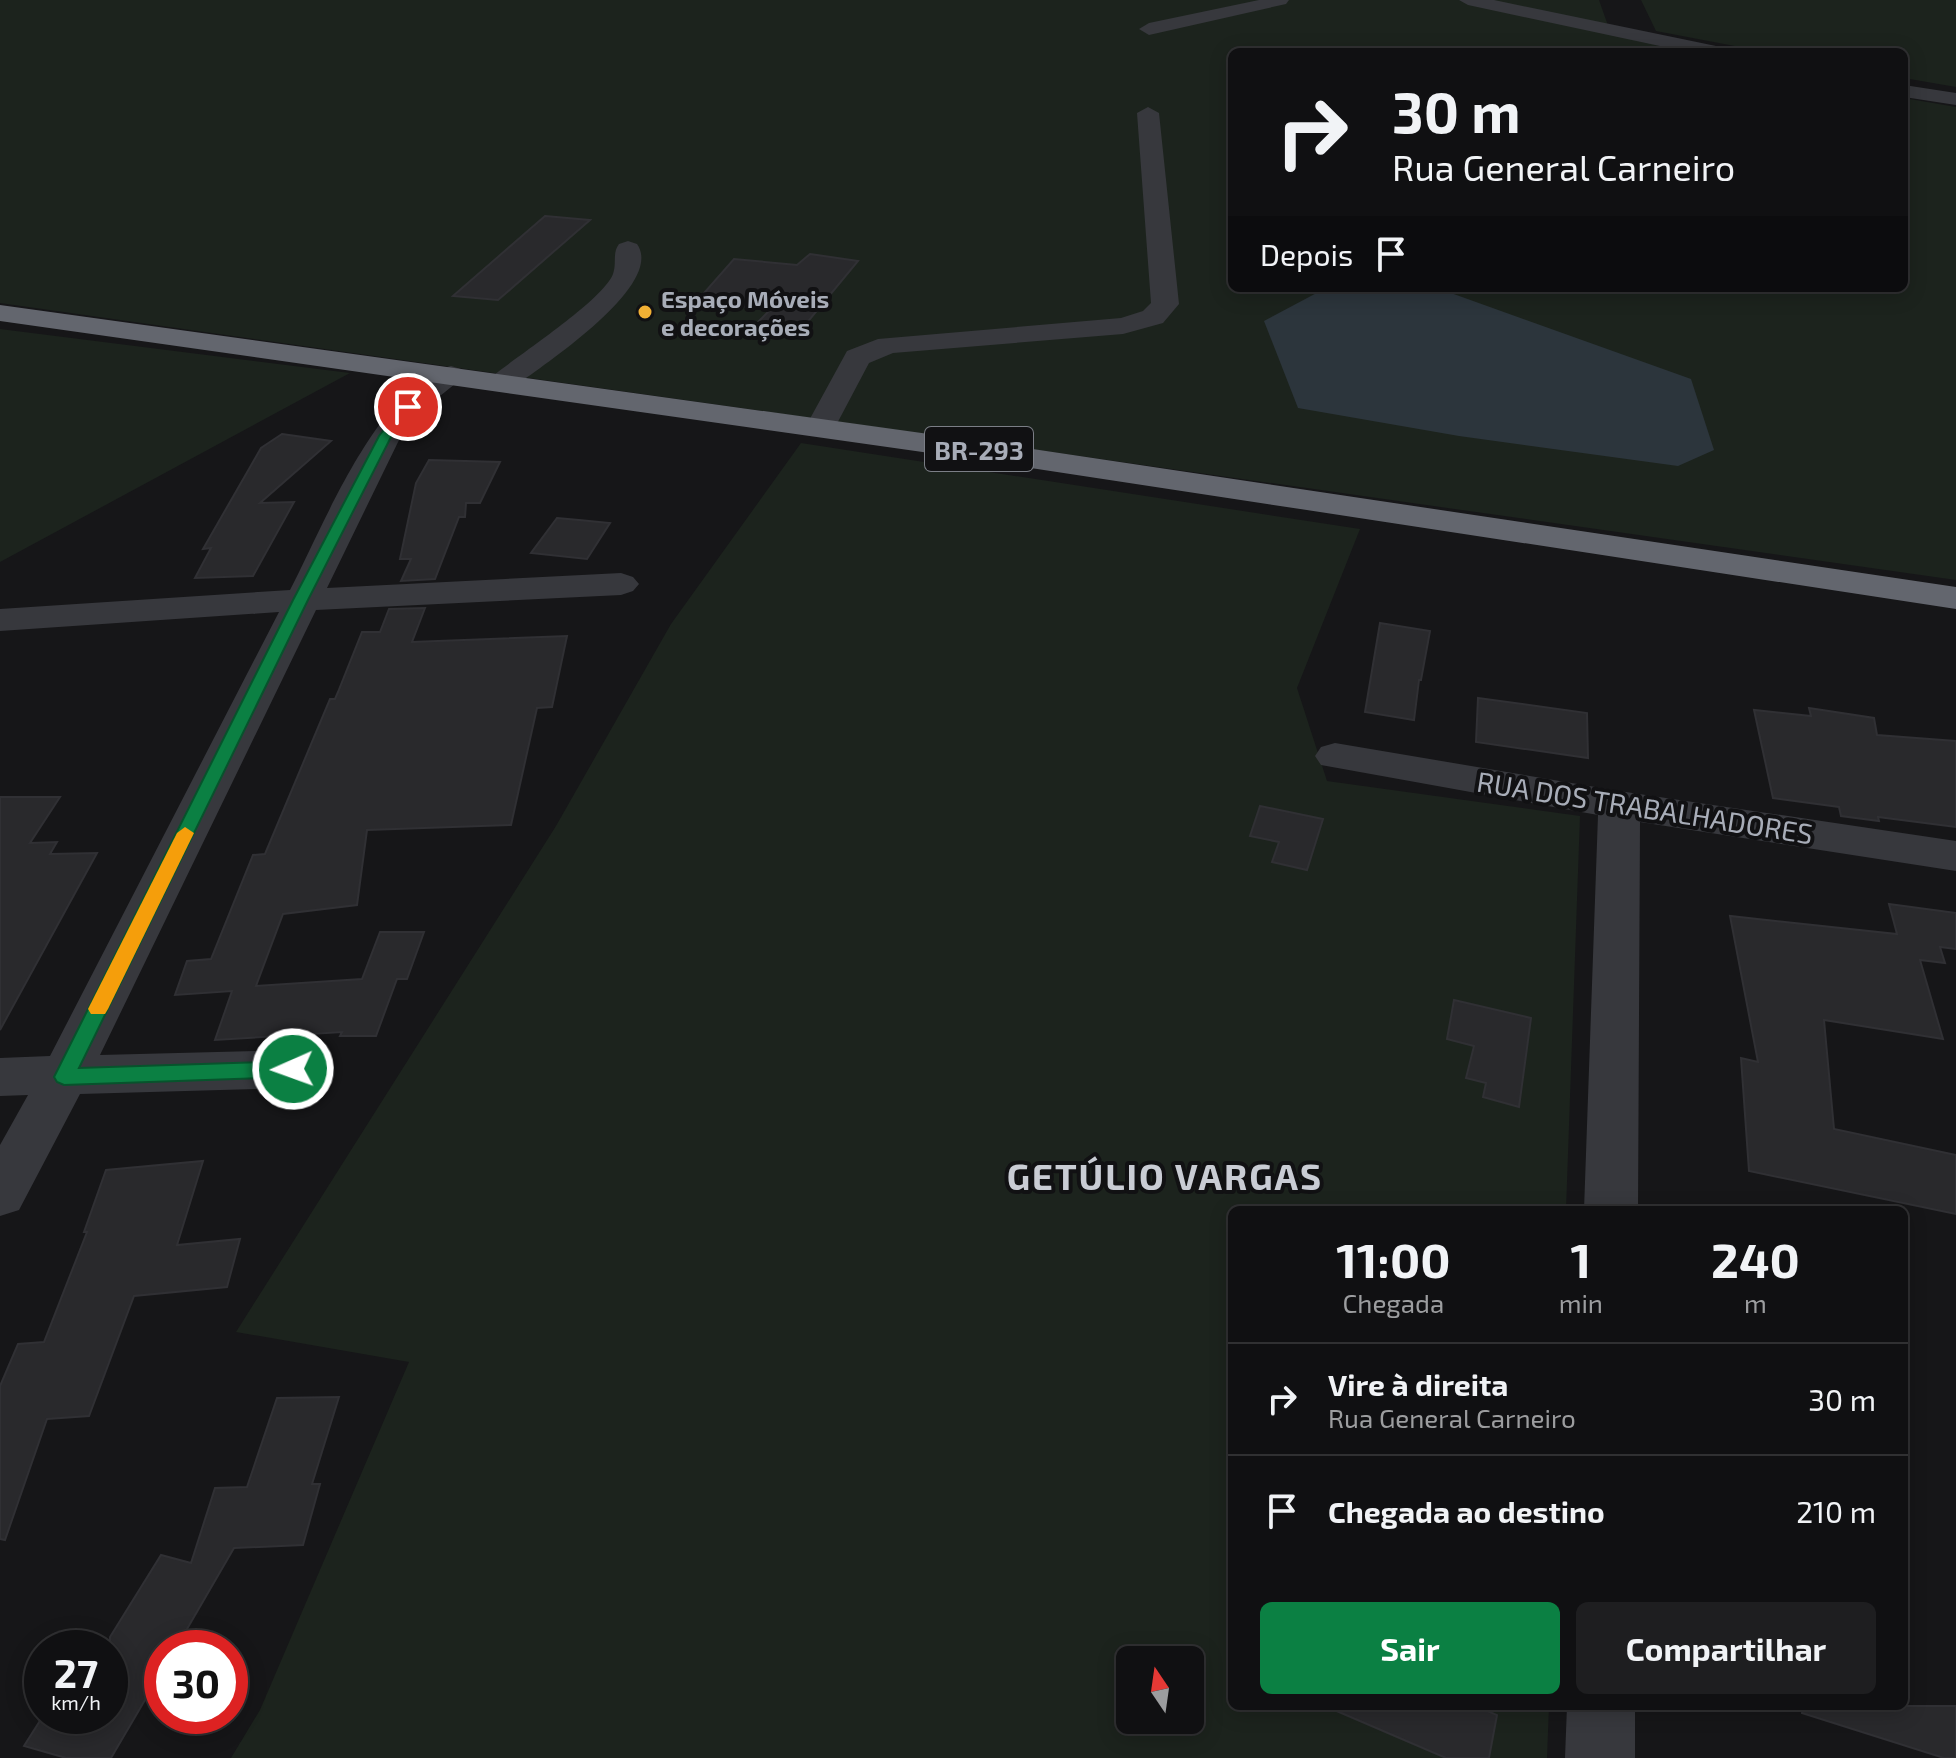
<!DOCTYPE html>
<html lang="pt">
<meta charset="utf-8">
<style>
body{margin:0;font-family:"Exo 2",sans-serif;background:#1e1e20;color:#f1f3f6;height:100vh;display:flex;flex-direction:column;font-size:30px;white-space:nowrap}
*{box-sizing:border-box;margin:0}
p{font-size:26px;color:#9c9d9f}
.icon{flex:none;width:44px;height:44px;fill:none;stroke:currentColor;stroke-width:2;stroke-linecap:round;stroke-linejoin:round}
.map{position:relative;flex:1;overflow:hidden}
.sheet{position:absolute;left:1228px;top:1206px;width:680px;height:504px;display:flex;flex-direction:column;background:#101012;border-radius:12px;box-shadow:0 4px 20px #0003,0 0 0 2px #303032}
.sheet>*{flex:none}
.hud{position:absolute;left:1228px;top:48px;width:680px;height:244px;border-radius:12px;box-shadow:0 4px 20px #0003,0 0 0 2px #303032;background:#101012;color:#f1f3f6;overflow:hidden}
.needle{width:52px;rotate:347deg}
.tools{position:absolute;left:1116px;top:1646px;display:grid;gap:16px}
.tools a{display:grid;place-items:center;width:88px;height:88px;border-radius:12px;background:#101012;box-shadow:0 4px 20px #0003,0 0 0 2px #303032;font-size:40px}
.speed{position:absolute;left:24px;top:1630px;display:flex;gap:16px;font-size:40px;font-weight:700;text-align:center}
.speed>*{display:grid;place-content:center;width:104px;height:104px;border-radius:50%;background:#101012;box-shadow:0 4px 20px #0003,0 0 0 2px #303032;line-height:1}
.speed small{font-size:20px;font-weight:400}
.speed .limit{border:12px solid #d22;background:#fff;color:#111}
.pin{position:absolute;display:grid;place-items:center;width:68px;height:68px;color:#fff;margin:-34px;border:4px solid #fff;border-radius:50%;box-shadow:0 2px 8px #0007}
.me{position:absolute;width:88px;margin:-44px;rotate:268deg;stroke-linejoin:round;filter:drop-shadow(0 0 6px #0008)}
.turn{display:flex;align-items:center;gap:28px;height:168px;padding:0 32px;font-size:36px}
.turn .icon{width:104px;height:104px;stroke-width:2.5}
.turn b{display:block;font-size:56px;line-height:68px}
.then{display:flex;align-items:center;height:76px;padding:0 32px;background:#0003;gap:16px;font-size:30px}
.eta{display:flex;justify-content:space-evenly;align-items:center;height:136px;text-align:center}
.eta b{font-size:48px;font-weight:700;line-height:56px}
.cta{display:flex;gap:16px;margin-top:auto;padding:16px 32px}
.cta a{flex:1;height:92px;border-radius:12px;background:#0b8043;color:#fff;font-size:32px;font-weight:700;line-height:92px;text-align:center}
.cta a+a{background:#1e1e20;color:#f1f3f6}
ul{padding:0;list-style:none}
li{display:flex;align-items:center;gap:24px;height:112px;padding:0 32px;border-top:2px solid #303032}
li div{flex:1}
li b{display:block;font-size:30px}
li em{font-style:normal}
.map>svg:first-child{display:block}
.green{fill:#1c231d;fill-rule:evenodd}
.water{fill:#2c353c}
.building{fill:#29292c;stroke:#303034;stroke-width:2}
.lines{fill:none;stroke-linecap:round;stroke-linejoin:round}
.minor{fill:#37383d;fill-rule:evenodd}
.highway{fill:#63666e;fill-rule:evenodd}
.route{fill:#0b8043;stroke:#07532c;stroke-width:2}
.slow{fill:#f59e0b}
.poi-dot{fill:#f2b134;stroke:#111113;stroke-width:3}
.labels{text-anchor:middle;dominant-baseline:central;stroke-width:8;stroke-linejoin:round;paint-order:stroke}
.far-poi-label{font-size:24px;font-weight:bold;fill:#a8adb8;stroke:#111113;text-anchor:start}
.shield{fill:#111113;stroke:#7b7e86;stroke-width:2}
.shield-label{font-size:26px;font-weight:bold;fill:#a8adb8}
.street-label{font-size:28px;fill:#a8adb8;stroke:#111113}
.district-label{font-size:36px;font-weight:bold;letter-spacing:2px;fill:#c9ccd4;stroke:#111113}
</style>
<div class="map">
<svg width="1956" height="1758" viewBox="0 0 1956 1758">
<rect width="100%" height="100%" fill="#161618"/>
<g class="green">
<polygon points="0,0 1599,0 1611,34 1690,52 1232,52 1232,288 1904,288 1904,98 1956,107 1956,580 0,303"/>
<polygon points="1641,0 1956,0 1956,87 1904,78 1904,52 1766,52 1656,31"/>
<polygon points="0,329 350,373 0,562"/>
<path d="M801,443l559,86 -63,159 30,93 253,35 -14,394h-334v496h317l-2,52h-1316l29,-48 149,-348 -173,-30 320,-506 115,-202zM1130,1660h60v60h-60z"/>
</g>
<polygon class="water" points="1326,288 1437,288 1691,379 1714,450 1678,466 1459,436 1298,408 1264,321"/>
<g class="building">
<polygon points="545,216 590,220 498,300 453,296"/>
<polygon points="810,254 858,261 801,330 756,324 770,310 697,301 734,259 797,265"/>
<polygon points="282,434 331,441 260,503 294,502 253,576 195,578 211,548 203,549 261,448"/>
<polygon points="429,460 500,462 480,503 466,503 465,517 459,517 435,579 401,581 411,559 400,559 416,483"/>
<polygon points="557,518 579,520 610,523 587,559 531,553"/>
<polygon points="425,608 412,642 567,636 552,707 537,708 511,825 367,830 357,905 283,914 256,986 362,979 380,932 424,932 407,979 397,979 376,1036 340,1036 342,1032 215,1040 232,991 175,995 187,961 211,959 253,855 265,854 330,699 335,699 338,692 362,632 380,632 389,609"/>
<polygon points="1380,623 1430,631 1421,680 1419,680 1414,720 1365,712"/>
<polygon points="1478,698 1587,713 1588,758 1476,742"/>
<polygon points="1809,708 1874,718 1877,735 1956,741 1956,827 1878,817 1879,821 1841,816 1839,807 1773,798 1754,710 1811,716"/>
<polygon points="0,797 60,797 30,843 57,842 50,854 97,853 0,1030"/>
<polygon points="1260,806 1323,819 1307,870 1272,862 1279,842 1250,836"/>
<polygon points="1889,904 1956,913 1956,949 1940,947 1945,963 1920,960 1943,1039 1824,1020 1834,1129 1956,1155 1956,1214 1749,1171 1741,1058 1758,1062 1730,916 1897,934"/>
<polygon points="1454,1000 1531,1018 1519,1107 1483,1097 1486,1083 1466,1078 1474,1046 1447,1039"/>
<polygon points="203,1161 177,1245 240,1239 227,1287 134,1296 89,1416 47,1419 5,1540 0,1539 0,1386 18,1344 44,1342 87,1232 84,1232 106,1170"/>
<polygon points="339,1397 312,1484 320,1484 303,1545 234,1548 176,1648 162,1648 162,1671 111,1758 66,1758 24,1746 43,1716 110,1716 110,1637 161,1555 191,1563 215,1488 247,1487 277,1398"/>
<polygon points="1325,1706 1476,1706 1497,1715 1489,1758 1446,1758"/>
<polygon points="1803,1706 1956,1706 1956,1758 1944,1758 1802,1713"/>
</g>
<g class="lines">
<g class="minor">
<polygon points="1259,0 1289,0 1286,4 1149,35 1139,29 1149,23"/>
<polygon points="1459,0 1494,0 1716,46 1726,52 1688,52 1468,5"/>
<polygon points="1904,85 1956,93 1956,105 1904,97"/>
<polygon points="1148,107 1159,113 1179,304 1163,323 1123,334 893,353 869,363 832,433 821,435 810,433 806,426 847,351 878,339 1121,318 1143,311 1151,303 1137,113"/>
<path d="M628,241l9,3c29,41 -94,121 -123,143l-10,3 -10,-3 -5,-6 5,-6c25,-20 109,-75 119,-101 4,-11 -1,-21 6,-30z"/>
<path d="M451,366l10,3 5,6 -47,38 -19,25 -73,150 294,-15 12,4 6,7 -6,7 -12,4 -305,15 -216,445 193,-5 18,6 7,13 -7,13 -18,6 -213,6 -61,116 -19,6v-71l28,-50 -28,1v-38l50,-2 229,-444 -279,19v-22l290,-19c33,-63 88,-205 161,-224z"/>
<polygon points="1335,743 1619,791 1956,841 1956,871 1640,822 1638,1210 1584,1210 1598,815 1321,765 1315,756 1321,747"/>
<polygon points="1567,1706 1635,1706 1635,1758 1565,1758"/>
</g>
<polygon class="highway" points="0,305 979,441 1956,587 1956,609 979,460 0,321"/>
</g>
<polygon class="route" points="404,404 414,407 391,437 308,600 79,1068 293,1061 300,1063 303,1069 300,1075 293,1077 64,1085 57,1082 54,1077 293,600 379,436"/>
<polygon class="slow" points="185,827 194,833 108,1009 105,1014 91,1014 88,1009 177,833"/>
<circle class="poi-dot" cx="645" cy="312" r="8"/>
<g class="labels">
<g class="far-poi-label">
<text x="661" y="298">Espaço Móveis<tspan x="661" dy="28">e decorações</tspan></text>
</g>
<rect class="shield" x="925" y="427" width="108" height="44" rx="6"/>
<g class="shield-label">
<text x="979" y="449">BR-293</text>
</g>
<g class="street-label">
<text transform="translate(1645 807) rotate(9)">RUA DOS TRABALHADORES</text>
</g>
<g class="district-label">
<text x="1165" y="1175">GETÚLIO VARGAS</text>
</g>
</g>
</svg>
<div class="tools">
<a><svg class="needle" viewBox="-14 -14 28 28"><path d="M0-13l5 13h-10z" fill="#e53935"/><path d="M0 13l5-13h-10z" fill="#9c9d9f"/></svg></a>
</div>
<div class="speed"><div>27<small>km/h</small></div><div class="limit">30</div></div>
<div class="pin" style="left:408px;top:407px;background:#d93025"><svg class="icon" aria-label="arrive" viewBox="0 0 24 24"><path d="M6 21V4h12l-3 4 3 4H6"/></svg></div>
<svg class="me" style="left:293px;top:1069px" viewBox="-20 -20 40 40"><circle r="17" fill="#0b8043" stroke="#fff" stroke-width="3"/><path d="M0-11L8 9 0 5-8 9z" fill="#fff"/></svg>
<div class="hud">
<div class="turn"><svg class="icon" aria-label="right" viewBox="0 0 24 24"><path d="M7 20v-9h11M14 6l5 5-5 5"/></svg><div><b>30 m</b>Rua General Carneiro</div></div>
<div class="then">Depois<svg class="icon" aria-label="arrive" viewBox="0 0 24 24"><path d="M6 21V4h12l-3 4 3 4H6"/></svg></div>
</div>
<section class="sheet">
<div class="eta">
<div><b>11:00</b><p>Chegada</p></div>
<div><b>1</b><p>min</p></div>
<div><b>240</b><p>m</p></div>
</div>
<ul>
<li><svg class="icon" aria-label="right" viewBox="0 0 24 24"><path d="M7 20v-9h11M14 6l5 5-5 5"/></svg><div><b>Vire à direita</b><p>Rua General Carneiro</p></div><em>30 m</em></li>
<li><svg class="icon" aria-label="arrive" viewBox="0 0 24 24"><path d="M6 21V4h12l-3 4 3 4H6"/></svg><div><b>Chegada ao destino</b></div><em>210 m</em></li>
</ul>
<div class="cta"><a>Sair</a><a>Compartilhar</a></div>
</section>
</div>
